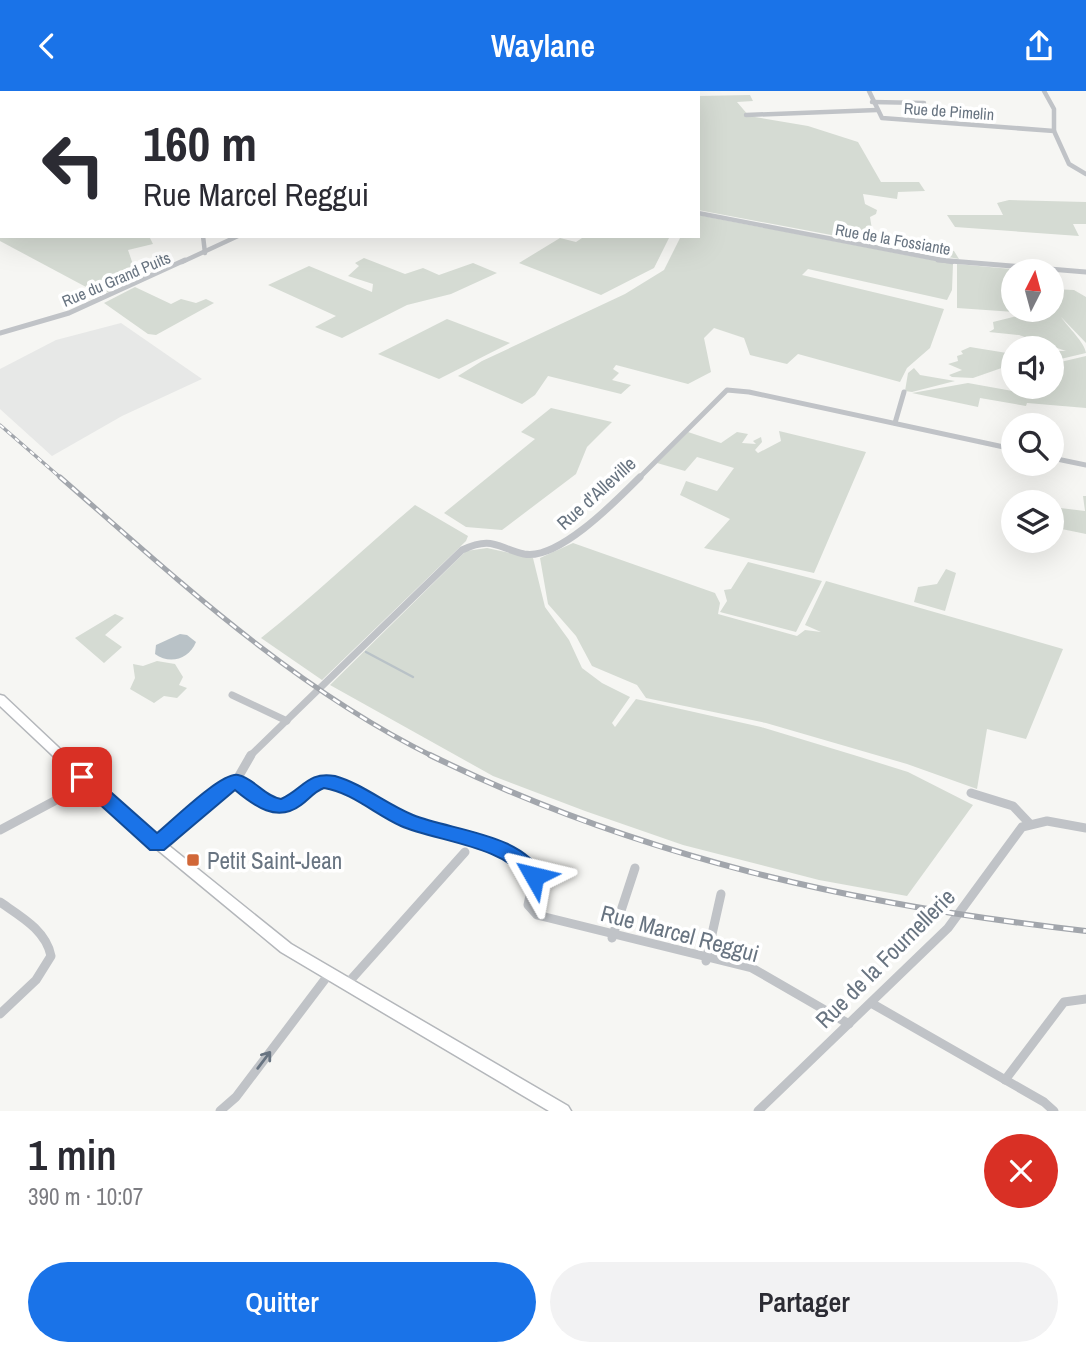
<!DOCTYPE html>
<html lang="fr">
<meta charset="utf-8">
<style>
body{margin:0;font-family:"Archivo Narrow",sans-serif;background:#f2f2f3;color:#2b2b33;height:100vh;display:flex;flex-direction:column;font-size:26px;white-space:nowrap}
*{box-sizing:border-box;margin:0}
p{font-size:23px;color:#7c7c81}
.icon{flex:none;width:38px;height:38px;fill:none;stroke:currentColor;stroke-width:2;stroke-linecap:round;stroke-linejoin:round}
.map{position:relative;height:1020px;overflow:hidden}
.details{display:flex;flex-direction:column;background:#fff;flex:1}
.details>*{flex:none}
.hud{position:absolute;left:0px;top:0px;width:700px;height:147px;box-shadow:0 7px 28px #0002;background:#fff;color:#2b2b33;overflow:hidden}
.needle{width:46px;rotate:6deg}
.tools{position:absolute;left:1001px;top:168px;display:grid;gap:14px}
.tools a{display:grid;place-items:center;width:63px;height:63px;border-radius:50%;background:#fff;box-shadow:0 7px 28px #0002;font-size:35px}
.pin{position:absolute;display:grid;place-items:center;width:60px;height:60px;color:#fff;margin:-30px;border-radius:14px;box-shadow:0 4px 10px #0006}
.me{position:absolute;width:77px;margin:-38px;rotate:307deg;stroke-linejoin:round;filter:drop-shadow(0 0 5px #0008)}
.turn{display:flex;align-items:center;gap:24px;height:147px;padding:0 28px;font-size:32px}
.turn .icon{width:91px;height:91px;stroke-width:2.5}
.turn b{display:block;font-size:49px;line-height:60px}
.round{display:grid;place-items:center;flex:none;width:74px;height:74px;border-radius:37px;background:#f2f2f3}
.overview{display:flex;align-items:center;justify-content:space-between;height:119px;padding:0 28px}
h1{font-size:42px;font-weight:600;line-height:52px}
.button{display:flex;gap:14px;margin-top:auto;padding:14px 28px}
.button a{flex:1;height:80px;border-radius:42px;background:#1a73e8;color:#fff;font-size:28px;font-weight:600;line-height:80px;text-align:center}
.button a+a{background:#f2f2f3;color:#2b2b33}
header{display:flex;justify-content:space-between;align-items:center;height:91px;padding:0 28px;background:#1a73e8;color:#fff;font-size:32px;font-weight:600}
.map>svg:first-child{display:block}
.built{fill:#e7e8e7}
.green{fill:#d5dbd3}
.water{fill:#b9c2c7}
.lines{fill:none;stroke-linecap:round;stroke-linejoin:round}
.stream{stroke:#b9c2c7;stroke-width:2.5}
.secondary-casing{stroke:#b3b7bb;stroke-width:3}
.primary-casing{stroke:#b4b7bb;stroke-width:3}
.street-far3{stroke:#c0c3c7;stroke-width:4.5}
.street-far2{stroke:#c0c3c7;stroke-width:5}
.street-far1{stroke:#c0c3c7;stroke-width:7}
.street{stroke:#c0c3c7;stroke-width:9}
.secondary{fill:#fff;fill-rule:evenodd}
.primary{fill:#fff;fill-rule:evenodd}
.rail-far2-casing{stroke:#a2a6ac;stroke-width:3.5}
.rail-far1-casing{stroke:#a2a6ac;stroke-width:5}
.rail-casing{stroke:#a2a6ac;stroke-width:6}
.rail-far2{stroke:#fff;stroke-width:2;stroke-dasharray:5;stroke-linecap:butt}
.rail-far1{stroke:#fff;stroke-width:2.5;stroke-dasharray:8;stroke-linecap:butt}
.rail{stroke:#fff;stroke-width:3.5;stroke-dasharray:10;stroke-linecap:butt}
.oneway{stroke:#687481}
.route{fill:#1a73e8;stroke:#114b97;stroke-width:2}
.poi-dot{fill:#d16738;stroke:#fff;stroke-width:2.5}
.labels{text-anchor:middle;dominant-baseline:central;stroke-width:7;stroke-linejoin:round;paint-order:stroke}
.far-street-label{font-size:16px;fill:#687481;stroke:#fff}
.street-label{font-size:19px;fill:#687481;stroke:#fff}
.near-poi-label{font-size:23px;fill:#687481;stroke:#fff;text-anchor:start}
.near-street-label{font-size:23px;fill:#687481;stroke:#fff}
</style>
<header><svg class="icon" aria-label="back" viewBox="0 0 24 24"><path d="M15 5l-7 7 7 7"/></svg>Waylane<svg class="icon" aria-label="share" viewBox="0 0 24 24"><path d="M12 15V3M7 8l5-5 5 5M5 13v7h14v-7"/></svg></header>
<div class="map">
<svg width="1086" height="1020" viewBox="0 0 1086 1020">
<rect width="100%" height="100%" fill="#f6f6f3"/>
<polygon class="built" points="121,232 202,288 122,325 52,365 0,318 0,278 56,249"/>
<g class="green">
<polygon points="750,4 753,10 737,11 749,25 808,35 858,51 881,91 919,91 925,100 898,101 897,108 863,103 865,113 877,119 876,123 870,126 873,145 954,160 959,168 698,119 698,5"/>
<polygon points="0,102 2,145 149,145 153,153 128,159 138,188 101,204 0,150"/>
<polygon points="1009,109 1086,111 1086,133 1073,133 1079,145 955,136 947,124 1003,124 997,112"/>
<polygon points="698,124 953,173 952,199 947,209 808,178 802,184 944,218 930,257 907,277 900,291 798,263 787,273 750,264 744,247 714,237 704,247 711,281 688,293 616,274 613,278 619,282 612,289 631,294 621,303 548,285 535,304 522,313 458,285 482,270 625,203 664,179 681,145 698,145"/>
<polygon points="585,145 670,145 654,177 601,204 519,172 560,147 576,151"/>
<polygon points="364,167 405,183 423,177 439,184 473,172 497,182 451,203 407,214 342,247 315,236 336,225 268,194 309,175 372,201 373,193 348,185 359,175 355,172"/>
<path d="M957,173l54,5 2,41h39v-21l22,1 12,7v46l-25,-26c7,10 24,26 25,36l-34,8v-10h14l-47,-16 -30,-3 5,-3 -1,-7 36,-9 -72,-5z"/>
<polygon points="135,196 171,213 181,208 196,212 206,208 214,212 156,244 148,243 104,212"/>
<polygon points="447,228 510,252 439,288 378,263"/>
<polygon points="970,256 1013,263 1013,273 973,287 952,286 949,284 962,279 948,273 958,270 957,265 963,263 961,260"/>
<polygon points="1086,265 1086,317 1027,312 1026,315 980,307 978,316 912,302 968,292 1024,302 1027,296 1052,296 1052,273"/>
<polygon points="914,277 920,284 955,290 912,301 905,300 908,282"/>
<polygon points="551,317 612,331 587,356 576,383 502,439 466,436 444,422 535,348 521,341"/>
<polygon points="779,340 866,361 814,482 704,457 730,428 680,404 686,390 717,400 734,377 697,366 685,380 657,372 688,341 721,352 737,341 748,343 742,352 756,353 753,350 761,346 762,351 755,359 758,362 781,350"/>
<polygon points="1083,405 1086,405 1086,443 1052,436 1052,416 1085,420"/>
<path d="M415,414l53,31 -2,5 -144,139 -61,-42c53,-42 102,-89 154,-133z"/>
<polygon points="573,452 715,502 720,512 718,523 797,545 805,539 821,541 805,534 826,490 1063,558 1026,648 987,638 977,698 907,673 766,632 646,607 637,594 592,575 576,545 548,513 540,467"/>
<polygon points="487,457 533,467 545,516 569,549 582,577 602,592 630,606 612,632 615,636 636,608 761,636 857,665 908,681 973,714 907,805 819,789 683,754 585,720 493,685 330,594 466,460"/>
<polygon points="748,471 822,490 796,541 720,521 727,510 724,499 731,498"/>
<polygon points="946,478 956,482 945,520 914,511 918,496 937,493"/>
<polygon points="115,523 124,527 105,544 122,556 104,572 75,547"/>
<polygon points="157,570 175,573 183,586 179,594 187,597 177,607 164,605 154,612 130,598 135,587 133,573 143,575"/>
</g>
<path class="water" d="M180,543l7,1 9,7c-7,17 -26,23 -41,12l1,-9z"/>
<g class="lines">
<polyline class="stream" points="366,561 413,586"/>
<defs>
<g id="secondary">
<polygon points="104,0 101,2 71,2 78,0"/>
<polygon points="2,8 2,12 0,13 0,9"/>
</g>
<polygon id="primary" points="0,604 4,605 127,721 291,853 568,1015 571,1020 549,1020 281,861 119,727 0,615"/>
</defs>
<use href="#secondary" class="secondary-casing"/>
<use href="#primary" class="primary-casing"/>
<g class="street-far3">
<polyline points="393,0 395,2"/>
<polyline points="869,0 882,27 1054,40 1069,73 1086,83"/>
<polyline points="1044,0 1054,18 1054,40"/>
<polyline points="872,11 924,12"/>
<polyline points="746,24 877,19"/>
<polyline points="698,122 952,171"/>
<polyline points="203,145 205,162"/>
<polyline points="182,171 238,145"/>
</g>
<g class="street-far2">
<polyline points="938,169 1086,181"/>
<polyline points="0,242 69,222 185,169"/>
<polyline points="895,332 904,301"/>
<polyline points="1052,367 1086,374"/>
<polyline points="638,388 727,299 749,301 1013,358"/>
</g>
<g class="street-far1">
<polyline points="232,604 287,630"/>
<path d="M249,666l213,-207c30,-14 34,-3 62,4 34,7 93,-54 116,-77"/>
</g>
<g class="street">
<path d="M236,690c33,38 47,28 79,1 37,-1 62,26 95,40 34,14 70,19 104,34l13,10 7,10 -6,29 9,10 215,53 97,56"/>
<polyline points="971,702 1013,715 1030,733"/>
<polyline points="0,739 88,692"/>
<polyline points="157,753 236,690 251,664"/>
<polyline points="162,757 228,697"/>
<path d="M0,811c20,14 46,28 51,54l-15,24 -36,34"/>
<polyline points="612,847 635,777"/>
<polyline points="706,870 721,803"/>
<polyline points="347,893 465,761"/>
<polyline points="871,912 1044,1011 1054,1020"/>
<polyline points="1005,989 1064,911 1086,908"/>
<polyline points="220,1020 236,1006 329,883"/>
<polyline points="758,1020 948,837 1022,736 1047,730 1086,737"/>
</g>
<use href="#secondary" class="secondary"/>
<use href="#primary" class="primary"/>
<defs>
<polyline id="rail-far2" points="0,334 62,388"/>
<path id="rail-far1" d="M60,386c118,103 232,210 374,280"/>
<path id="rail" d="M430,664c210,103 425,150 656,176"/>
</defs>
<use href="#rail-far2" class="rail-far2-casing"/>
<use href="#rail-far1" class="rail-far1-casing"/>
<use href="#rail" class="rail-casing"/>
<use href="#rail-far2" class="rail-far2"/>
<use href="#rail-far1" class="rail-far1"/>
<use href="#rail" class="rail"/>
</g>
<defs><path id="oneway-shaft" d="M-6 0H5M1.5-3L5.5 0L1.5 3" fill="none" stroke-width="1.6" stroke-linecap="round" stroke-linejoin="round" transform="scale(1.75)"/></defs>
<use class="oneway" href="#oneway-shaft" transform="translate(264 969) rotate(-53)"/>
<path class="route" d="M82,679l6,2 69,61c15,-12 64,-61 81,-58 16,3 26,21 43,24 22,-10 27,-28 54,-23 28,8 51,28 78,39 40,16 109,18 131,61l-3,5h-14c-21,-35 -92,-40 -126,-55 -25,-11 -50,-34 -77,-38 -9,3 -15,11 -23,17 -24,18 -47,1 -66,-15l-71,60h-14l-75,-68 -2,-5 2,-5z"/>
<rect class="poi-dot" x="186" y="762" width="14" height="14" rx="3.5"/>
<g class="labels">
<g class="far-street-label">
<text transform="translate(949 20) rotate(4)">Rue de Pimelin</text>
<text transform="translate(893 148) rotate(10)">Rue de la Fossiante</text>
<text transform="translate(116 188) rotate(-23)">Rue du Grand Puits</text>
</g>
<g class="street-label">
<text transform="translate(596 402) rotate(-42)">Rue d'Alleville</text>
</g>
<g class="near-poi-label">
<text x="207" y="769">Petit Saint-Jean</text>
</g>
<g class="near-street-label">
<text transform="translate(680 842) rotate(15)">Rue Marcel Reggui</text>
<text transform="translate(885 867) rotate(-45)">Rue de la Fournellerie</text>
</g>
</g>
</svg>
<div class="tools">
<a><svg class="needle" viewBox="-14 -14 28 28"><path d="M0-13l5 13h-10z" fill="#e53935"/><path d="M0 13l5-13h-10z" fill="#7c7c81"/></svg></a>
<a><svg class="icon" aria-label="sound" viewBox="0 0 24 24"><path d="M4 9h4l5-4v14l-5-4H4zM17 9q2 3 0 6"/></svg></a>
<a><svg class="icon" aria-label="search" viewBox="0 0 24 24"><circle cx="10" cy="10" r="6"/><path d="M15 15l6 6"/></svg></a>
<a><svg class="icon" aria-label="layers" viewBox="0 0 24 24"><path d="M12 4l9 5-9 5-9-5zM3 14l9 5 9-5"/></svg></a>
</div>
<div class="pin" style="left:82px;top:686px;background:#d93025"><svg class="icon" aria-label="arrive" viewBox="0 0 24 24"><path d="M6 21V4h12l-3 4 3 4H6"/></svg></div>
<svg class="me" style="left:534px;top:785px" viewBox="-20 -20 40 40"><path d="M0-17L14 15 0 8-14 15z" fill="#1a73e8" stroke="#fff" stroke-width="4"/></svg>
<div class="hud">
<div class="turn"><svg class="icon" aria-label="left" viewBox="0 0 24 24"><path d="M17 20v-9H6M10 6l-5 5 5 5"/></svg><div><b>160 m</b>Rue Marcel Reggui</div></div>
</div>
</div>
<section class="details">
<div class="overview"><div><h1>1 min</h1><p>390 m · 10:07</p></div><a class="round" style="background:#d93025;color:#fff"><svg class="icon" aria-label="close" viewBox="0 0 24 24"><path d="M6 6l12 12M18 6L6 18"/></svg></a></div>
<div class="button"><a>Quitter</a><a>Partager</a></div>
</section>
